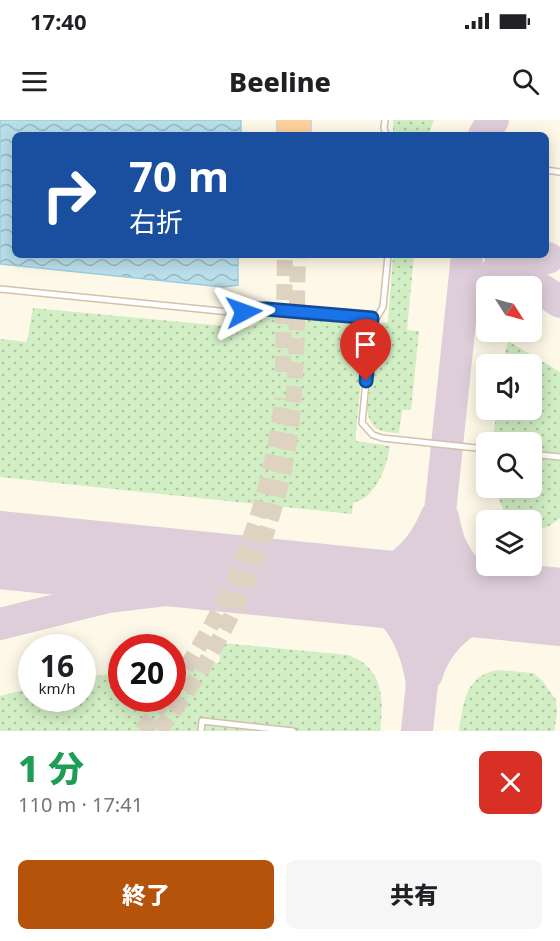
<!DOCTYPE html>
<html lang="ja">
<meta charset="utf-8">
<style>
body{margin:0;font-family:"Noto Sans","Noto Sans JP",sans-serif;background:#f6f6f6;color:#202124;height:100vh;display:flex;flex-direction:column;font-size:22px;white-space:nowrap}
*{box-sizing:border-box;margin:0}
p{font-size:20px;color:#757577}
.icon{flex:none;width:33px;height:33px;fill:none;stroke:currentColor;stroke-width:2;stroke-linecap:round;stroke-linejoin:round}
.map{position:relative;height:611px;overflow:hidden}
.side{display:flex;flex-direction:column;background:#fff;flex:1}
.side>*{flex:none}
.banner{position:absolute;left:12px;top:12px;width:537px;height:126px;border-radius:9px;box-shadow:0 3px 15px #0003;background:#1a4fa0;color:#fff;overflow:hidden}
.needle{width:39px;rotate:126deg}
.tools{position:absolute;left:476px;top:156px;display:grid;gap:12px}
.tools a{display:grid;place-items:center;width:66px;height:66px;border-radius:9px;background:#fff;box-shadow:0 3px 15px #0003;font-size:30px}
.speed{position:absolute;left:18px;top:514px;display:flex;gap:12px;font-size:30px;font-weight:700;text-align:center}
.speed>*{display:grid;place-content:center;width:78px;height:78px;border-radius:50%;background:#fff;box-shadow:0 3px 15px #0003;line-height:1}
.speed small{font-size:15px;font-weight:400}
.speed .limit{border:9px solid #d22;background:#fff;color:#111}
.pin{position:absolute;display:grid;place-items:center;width:51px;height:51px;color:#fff;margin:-62px -26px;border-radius:50% 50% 50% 0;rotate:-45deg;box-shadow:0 0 6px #0007}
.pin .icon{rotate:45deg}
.me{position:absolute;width:66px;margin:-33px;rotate:86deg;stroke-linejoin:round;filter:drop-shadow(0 0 4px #0008)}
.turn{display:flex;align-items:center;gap:21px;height:126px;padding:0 18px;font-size:27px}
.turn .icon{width:78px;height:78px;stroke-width:2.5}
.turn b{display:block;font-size:42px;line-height:51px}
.round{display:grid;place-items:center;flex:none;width:63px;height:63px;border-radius:9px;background:#f6f6f6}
.head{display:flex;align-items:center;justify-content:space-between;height:102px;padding:0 18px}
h1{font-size:36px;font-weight:800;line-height:45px;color:#1e9e55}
.cta{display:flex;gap:12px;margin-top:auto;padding:12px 18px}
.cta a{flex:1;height:69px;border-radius:9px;background:#b45309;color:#fff;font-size:24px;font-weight:800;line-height:69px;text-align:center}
.cta a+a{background:#f6f6f6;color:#202124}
.status{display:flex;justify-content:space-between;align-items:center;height:42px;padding:0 30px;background:#fff;direction:ltr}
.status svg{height:16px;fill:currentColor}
header{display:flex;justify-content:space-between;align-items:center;height:78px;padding:0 18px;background:#fff;font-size:27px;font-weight:800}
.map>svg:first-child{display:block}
.grass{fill:url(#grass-dots)}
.water{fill:url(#water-waves);stroke:#9ecdde;stroke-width:1.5}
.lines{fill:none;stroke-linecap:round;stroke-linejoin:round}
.taxiway{stroke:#deceda;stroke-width:32}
.runway{stroke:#deceda;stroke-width:78}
.trunk-tunnel{stroke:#ded2c0;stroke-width:16;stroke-dasharray:16 8;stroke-linecap:butt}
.service-casing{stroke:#d3c1ab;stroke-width:8}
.trunk-casing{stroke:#ddd6cf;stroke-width:20}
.service{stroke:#fff;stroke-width:5}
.trunk{stroke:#ffd29c;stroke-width:16}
.route-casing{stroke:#114b97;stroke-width:15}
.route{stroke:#1a73e8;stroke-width:10}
</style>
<div class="status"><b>17:40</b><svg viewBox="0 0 49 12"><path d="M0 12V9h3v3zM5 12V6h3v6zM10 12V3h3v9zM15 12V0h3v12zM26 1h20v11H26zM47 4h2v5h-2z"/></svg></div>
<header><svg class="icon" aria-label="menu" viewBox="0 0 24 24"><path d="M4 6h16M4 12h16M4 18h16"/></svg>Beeline<svg class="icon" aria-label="search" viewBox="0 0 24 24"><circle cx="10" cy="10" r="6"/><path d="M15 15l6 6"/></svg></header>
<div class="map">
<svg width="560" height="611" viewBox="0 0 560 611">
<defs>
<pattern id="grass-dots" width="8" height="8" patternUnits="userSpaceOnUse" patternTransform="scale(1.5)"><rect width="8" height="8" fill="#d1eec4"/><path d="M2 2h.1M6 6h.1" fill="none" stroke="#afc4a1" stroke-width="1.8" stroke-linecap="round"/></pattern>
<pattern id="water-waves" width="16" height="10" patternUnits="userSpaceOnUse" patternTransform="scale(1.5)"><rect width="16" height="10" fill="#b9dfeb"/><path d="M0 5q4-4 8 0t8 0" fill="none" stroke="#9bb8c0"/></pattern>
</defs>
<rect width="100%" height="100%" fill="#fef8e8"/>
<g class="grass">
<polygon points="393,0 434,0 428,15 393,15"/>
<path d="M393,135h21l-7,75 12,1 -8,79h-9l-3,23c-19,-1 -27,-2 -32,-22l10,-87 11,-2z"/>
<path d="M33,188l202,19c16,1 21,-1 32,-13l85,8c8,3 10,6 13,14l-9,96v9l34,5c-3,18 -9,37 -23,50 -4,3 -9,5 -14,7l-1,11 -352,-37v-138l27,3z"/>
<path d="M508,221l52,31v146c-9,8 -17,12 -29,12v-10h-21l-4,-4 -12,-28h37v-46h-39l5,-32h34v-46h-29z"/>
<path d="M222,523l126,12c36,13 36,44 32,76h-380v-35l31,-8 1,11h50l1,-21 38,-6 1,27h50l1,-32 46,-4z"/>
<path d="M498,550l35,3 9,7 14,20 1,14 -3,17h-95c4,-27 6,-56 39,-61z"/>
</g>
<polygon class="water" points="0,0 241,0 241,15 15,15 15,135 238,135 238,165 223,167 0,144"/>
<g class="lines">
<g class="taxiway">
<polyline points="484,15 493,0"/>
<path d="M500,135c16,19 40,33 60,47"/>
<path d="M463,196c11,-28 35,-52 66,-57 6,-1 13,0 19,-1"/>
<path d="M443,398c2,7 3,15 6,23 9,23 30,46 53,57 7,3 15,5 22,8 14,5 25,13 36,22"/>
<path d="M343,465c46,-7 75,-24 93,-68"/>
<path d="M0,504l108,-27 90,-11 131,-3c57,6 86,48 93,102"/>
<path d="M427,554c11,-38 47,-64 85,-71 6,-1 12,0 18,-1 11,-2 21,-7 30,-13"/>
<polyline points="417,611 467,135"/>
</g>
<polyline class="runway" points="0,430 560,487"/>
<g class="trunk-tunnel">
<polyline points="283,252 285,135"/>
<path d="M172,568c49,-69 84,-148 101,-231 4,-20 8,-40 9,-59"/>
<polyline points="142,611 165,579"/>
<path d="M159,611c62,-81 113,-183 129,-284 10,-63 8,-128 10,-192"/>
</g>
<defs>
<g id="service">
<polyline points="385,0 384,8 386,15"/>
<polyline points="546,50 560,52"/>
<polyline points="0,169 230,192 266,189 372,199 377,197 383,187 388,135"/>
<polyline points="372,199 362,303 373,315 382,318 486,329"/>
<polyline points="531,334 560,337"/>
<polyline points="201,611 202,601 293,611"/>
</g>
<g id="trunk">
<polyline points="286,15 286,0"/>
<polyline points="302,15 302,0"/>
</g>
</defs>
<use href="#service" class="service-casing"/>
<use href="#trunk" class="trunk-casing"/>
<use href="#service" class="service"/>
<use href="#trunk" class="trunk"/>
</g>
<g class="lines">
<defs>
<polyline id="route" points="244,192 256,189 266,189 372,198 366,261"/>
</defs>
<use href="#route" class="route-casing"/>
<use href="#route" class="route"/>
</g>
</svg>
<div class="tools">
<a><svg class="needle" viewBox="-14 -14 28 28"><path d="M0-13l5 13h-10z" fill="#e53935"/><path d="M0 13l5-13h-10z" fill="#757577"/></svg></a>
<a><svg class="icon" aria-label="sound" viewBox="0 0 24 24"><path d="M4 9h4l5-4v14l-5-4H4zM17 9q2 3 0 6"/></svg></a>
<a><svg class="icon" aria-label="search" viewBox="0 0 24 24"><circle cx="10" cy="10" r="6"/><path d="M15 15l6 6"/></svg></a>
<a><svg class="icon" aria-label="layers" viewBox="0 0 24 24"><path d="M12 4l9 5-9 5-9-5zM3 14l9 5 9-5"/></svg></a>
</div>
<div class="speed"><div>16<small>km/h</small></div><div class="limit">20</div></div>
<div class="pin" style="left:366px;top:261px;background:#d93025"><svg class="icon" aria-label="arrive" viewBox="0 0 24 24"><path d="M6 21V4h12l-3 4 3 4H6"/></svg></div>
<svg class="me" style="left:244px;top:192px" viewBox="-20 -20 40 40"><path d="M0-17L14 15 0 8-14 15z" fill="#1a73e8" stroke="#fff" stroke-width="4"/></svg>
<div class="banner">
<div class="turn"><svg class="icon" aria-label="right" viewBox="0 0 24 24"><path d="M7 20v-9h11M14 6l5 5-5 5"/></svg><div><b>70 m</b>右折</div></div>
</div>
</div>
<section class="side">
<div class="head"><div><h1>1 分</h1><p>110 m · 17:41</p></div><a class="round" style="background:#d93025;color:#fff"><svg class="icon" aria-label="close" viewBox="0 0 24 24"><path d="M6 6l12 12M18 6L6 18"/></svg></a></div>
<div class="cta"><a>終了</a><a>共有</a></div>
</section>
